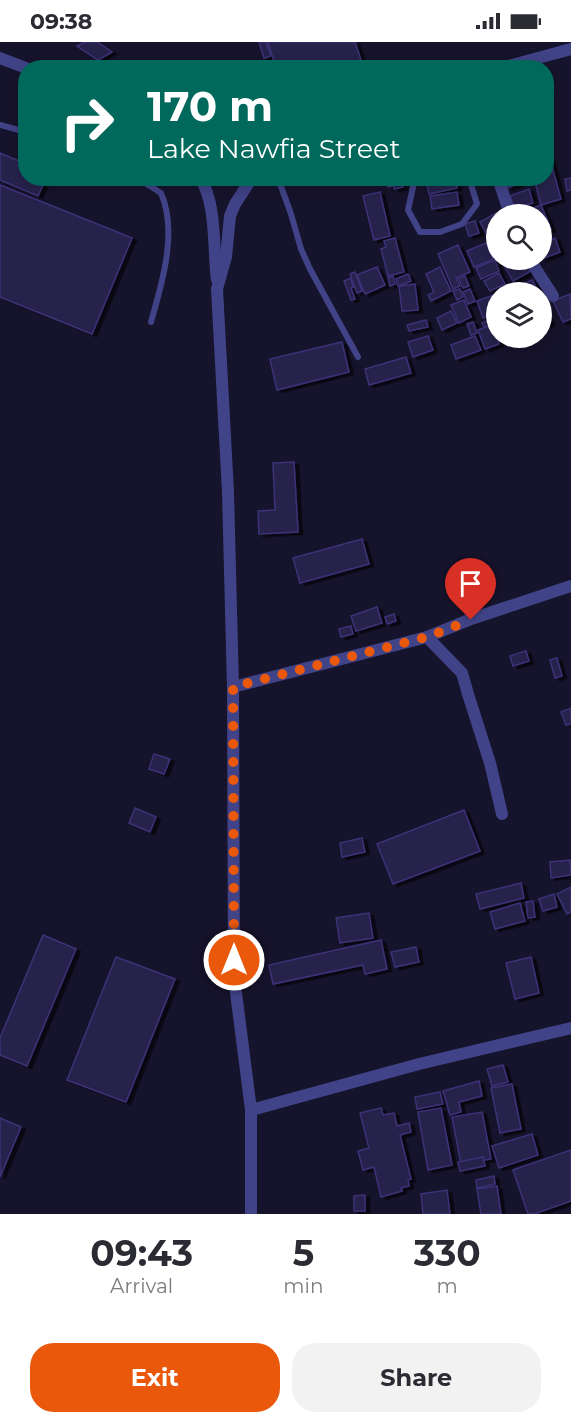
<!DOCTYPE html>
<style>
body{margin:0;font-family:Montserrat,sans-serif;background:#f2f2f3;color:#2b2b33;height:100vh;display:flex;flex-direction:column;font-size:22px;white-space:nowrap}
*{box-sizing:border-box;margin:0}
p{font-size:20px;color:#7c7c81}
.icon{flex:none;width:33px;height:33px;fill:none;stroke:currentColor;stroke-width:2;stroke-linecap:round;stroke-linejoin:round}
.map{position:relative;height:1172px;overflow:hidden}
.sheet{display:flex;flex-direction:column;background:#fff;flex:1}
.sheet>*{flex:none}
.guide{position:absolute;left:18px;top:18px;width:536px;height:126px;border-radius:24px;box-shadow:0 3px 15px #0003;background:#00695c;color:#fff;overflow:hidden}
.controls{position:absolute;left:486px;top:162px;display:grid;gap:12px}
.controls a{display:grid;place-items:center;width:66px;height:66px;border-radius:50%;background:#fff;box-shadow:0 3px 15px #0003;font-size:30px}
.pin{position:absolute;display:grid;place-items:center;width:51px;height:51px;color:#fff;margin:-62px -26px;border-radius:50% 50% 50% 0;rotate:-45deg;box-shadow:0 0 6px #0007}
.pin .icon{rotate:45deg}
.me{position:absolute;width:66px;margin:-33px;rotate:0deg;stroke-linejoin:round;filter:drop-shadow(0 0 4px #0008)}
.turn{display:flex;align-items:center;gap:21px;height:126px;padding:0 30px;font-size:27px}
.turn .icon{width:78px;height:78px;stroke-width:2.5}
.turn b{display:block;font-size:42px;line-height:51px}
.eta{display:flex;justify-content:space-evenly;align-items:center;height:102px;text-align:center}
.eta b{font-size:36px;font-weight:700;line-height:42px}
.action{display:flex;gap:12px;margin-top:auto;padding:12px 30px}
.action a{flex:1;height:69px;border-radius:24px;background:#ea580c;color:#fff;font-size:24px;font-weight:700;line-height:69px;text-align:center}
.action a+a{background:#f2f2f3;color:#2b2b33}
.status{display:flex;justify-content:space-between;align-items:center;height:42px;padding:0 30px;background:#fff;direction:ltr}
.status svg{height:16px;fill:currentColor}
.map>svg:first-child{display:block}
.building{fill:#26204c;stroke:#3c3377;stroke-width:1.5;filter:url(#shadow)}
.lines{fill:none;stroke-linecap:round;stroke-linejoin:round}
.lane{stroke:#414388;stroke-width:6}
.street{stroke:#414388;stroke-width:12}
.route{stroke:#ea580c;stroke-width:10;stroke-dasharray:0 18}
</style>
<div class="status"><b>09:38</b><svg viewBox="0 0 49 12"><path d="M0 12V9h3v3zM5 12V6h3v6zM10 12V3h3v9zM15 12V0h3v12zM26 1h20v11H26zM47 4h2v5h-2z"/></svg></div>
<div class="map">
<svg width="571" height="1172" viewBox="0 0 571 1172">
<defs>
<filter id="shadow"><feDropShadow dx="4.5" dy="2.5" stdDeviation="0" flood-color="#0009"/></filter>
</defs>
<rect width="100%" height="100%" fill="#16132c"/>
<g class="building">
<polygon points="85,0 97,0 112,10 98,18 77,4"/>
<polygon points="259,0 266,0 271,14 264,16"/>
<polygon points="268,0 355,0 361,18 337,26 276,26"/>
<polygon points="546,103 561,157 541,163 534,136 546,136"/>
<polygon points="0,111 26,122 26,136 46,136 38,154 0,138"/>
<polygon points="387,136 401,136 403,145 394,147 394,144 388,145"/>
<polygon points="432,136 455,136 457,146 429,152 426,138"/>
<polygon points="504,136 523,136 524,139 508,146"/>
<polygon points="571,136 571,148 567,149 565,137"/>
<polygon points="0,143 132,196 92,292 0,255"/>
<polygon points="529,147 533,161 515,167 510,154"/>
<polygon points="380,150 390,194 374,198 363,154"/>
<polygon points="457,150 459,163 432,167 430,154"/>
<polygon points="541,163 551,187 542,191 542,172 517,172"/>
<polygon points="496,171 496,195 490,198 480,180"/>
<polygon points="475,179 479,191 469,194 465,182"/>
<polygon points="395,196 404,230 388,234 381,207 386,205 384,199"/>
<polygon points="555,196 560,210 542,217 542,201"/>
<polygon points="486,201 493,217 474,225 467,209"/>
<polygon points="458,203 470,230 456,236 460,244 453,247 438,212"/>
<polygon points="495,218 499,229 481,237 476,226"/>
<polygon points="501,218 524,218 531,229 513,239"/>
<polygon points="377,225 385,243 365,252 357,233"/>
<polygon points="440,225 451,249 431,259 428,253 434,250 426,232"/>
<polygon points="355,230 362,249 357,251 350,232"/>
<polygon points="499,231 505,242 490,249 484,239"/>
<polygon points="408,232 411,239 398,244 396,237"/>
<polygon points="393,234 395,242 390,244 388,236"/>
<polygon points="465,234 469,244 463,246 459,237"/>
<polygon points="351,236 353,245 351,246 355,257 351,258 344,239"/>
<polygon points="532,238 539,250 506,250"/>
<polygon points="415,242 418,268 402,269 399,244"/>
<polygon points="460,247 463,255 457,258 453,249"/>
<polygon points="470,247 475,259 468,262 463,250"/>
<polygon points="496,252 496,272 483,276 477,259"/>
<polygon points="570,252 571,277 563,280 553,259"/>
<polygon points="464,258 471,275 459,281 451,263"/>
<polygon points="451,269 457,281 442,288 437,276"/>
<polygon points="548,275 550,281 542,285 542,277"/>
<polygon points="426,278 428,285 409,289 407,283"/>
<polygon points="492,278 493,282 484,285 482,281"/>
<polygon points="473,280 477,291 471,293 467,282"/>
<polygon points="492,283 499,302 485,307 478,288"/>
<polygon points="428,294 433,308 413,315 408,300"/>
<polygon points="475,294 481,308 456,317 451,303"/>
<polygon points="342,300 349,330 277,348 270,317"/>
<polygon points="406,315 411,331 369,343 365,327"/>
<polygon points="294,420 298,490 259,492 258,469 275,468 273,421"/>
<polygon points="362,497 369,522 300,541 293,516"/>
<polygon points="377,565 382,581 356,589 351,574"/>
<polygon points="394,572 396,579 387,582 385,575"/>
<polygon points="351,584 353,592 341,595 339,587"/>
<polygon points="526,609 529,619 513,624 510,614"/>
<polygon points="557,616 562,634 555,636 550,618"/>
<polygon points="571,666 571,682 566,683 561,670"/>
<polygon points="154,712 170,717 164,732 149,727"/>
<polygon points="135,766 156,775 150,790 129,781"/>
<polygon points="464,768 480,809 393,842 377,802"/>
<polygon points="362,796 365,810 342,815 340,801"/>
<polygon points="570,818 571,833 551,836 550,820"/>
<polygon points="521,841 524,856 480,867 476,852"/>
<polygon points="571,845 571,870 567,872 557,852"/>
<polygon points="554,852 557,865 543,869 539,857"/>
<polygon points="533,859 535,875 528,876 526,860"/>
<polygon points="520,861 525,879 495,887 490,870"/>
<polygon points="369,871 373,896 340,901 336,876"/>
<polygon points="43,893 76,907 27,1024 0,1013 0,996"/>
<polygon points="381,898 387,927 365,932 363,923 273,942 269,923"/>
<polygon points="416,905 419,920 395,925 391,910"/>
<polygon points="116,915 175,937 126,1060 67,1038"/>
<polygon points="531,915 539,951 515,957 506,921"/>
<polygon points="503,1023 508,1040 492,1044 487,1027"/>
<polygon points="479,1039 482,1054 459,1060 461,1070 450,1073 443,1049"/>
<polygon points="512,1042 521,1087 500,1091 491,1046"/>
<polygon points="440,1050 443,1062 417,1067 415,1055"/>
<polygon points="381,1066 383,1073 394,1071 397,1084 409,1081 411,1090 400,1093 411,1137 408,1138 409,1144 401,1146 402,1149 381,1155 374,1125 363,1128 358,1109 369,1106 360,1071"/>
<polygon points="441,1066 452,1123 428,1128 418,1070"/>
<polygon points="482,1070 491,1117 461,1122 452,1075"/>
<polygon points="0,1076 21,1085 0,1135"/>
<polygon points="532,1092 538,1113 499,1126 492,1104"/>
<polygon points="571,1108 571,1159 534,1172 528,1172 513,1128"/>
<polygon points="483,1115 485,1124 460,1129 458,1120"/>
<polygon points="494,1134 495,1142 477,1146 476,1138"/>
<polygon points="497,1144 501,1172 481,1172 477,1147"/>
<polygon points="447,1148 450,1172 423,1172 421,1152"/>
<polygon points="365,1153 365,1169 354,1169 354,1154"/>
</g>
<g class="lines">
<g class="lane">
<polyline points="0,83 26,90"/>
<path d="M137,136l24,15c17,39 1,90 -10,129"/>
<polyline points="278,136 291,172 301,207 310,227 358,315"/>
<polyline points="415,136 408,168 420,190 440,190 462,182 477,162 469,136"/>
</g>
<g class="street">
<polyline points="0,16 26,26"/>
<polyline points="501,26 571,7"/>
<path d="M200,136c17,25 13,73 17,102"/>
<polyline points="498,136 510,172"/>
<polyline points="530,218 553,254"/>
<polyline points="427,595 462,631 468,652 490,721 502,772"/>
<polyline points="233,645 427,595 471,577 571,544"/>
<polyline points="251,1068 419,1022 571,986"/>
<polyline points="251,1172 251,1068 234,935 233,645 228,450 217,247 226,215 230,174 235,162 252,136"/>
</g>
</g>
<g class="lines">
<polyline class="route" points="234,918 233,645 427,595 471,578"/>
</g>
</svg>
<div class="controls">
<a><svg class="icon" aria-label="search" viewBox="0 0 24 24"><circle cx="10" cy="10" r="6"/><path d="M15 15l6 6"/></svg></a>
<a><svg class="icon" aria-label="layers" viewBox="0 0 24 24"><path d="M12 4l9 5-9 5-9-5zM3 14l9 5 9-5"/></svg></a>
</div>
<div class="pin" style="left:471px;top:578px;background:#d93025"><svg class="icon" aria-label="arrive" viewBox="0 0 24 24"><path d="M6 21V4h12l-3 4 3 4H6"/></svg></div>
<svg class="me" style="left:234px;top:918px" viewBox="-20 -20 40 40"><circle r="17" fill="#ea580c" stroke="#fff" stroke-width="3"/><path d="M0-11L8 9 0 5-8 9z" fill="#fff"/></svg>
<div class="guide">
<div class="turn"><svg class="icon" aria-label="right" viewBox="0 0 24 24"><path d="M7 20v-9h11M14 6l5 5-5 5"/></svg><div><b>170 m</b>Lake Nawfia Street</div></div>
</div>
</div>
<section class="sheet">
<div class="eta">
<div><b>09:43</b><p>Arrival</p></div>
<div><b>5</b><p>min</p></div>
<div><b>330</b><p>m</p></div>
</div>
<div class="action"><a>Exit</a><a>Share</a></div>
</section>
